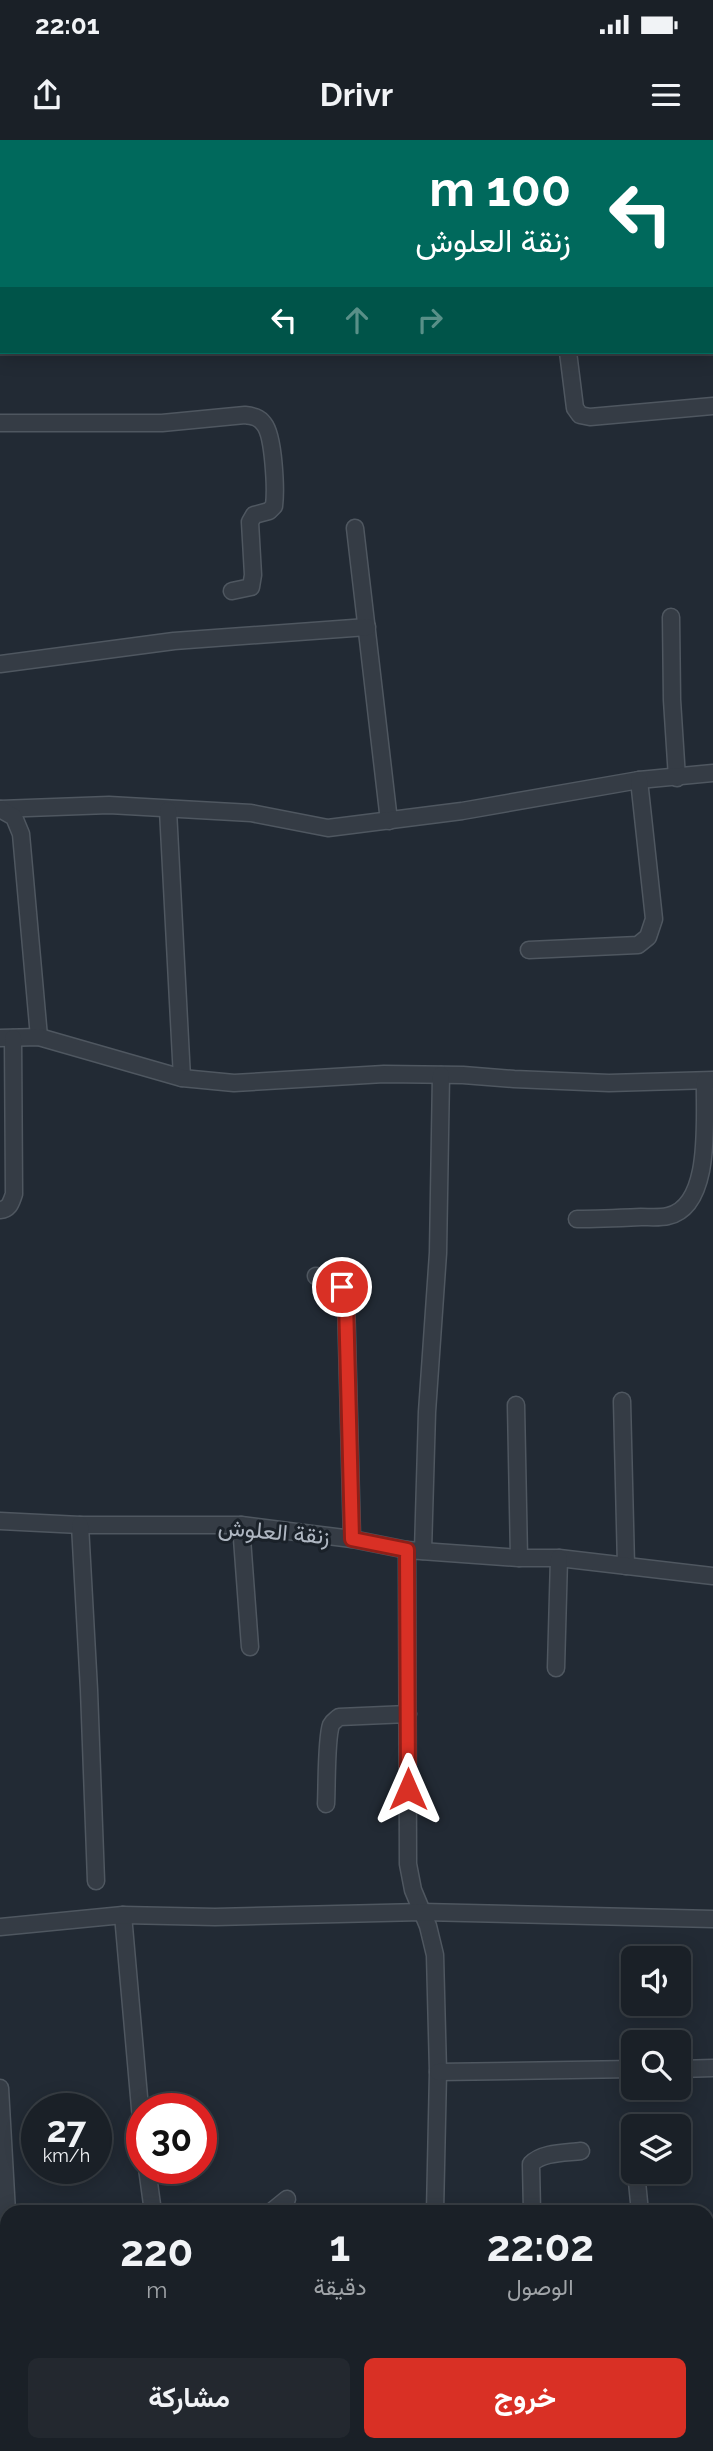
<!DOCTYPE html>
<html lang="ar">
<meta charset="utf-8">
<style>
body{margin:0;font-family:Raleway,Vazirmatn,sans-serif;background:#23282f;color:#f1f3f6;direction:rtl;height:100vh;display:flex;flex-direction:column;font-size:26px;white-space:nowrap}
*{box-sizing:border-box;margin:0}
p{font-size:23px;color:#9fa3a7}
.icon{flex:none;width:38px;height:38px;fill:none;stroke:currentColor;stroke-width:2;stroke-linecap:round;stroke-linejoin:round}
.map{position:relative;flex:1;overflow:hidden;direction:ltr}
.sheet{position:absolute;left:0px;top:2065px;width:714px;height:247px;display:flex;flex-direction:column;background:#1a2027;border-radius:21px 21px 0 0;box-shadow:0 4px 18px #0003,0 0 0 2px #383e44;direction:rtl}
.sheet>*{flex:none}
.banner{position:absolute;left:0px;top:0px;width:714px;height:214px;box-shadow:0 4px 18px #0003,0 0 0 2px #383e44;direction:rtl;background:#00695c;color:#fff;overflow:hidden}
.fabs{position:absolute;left:621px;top:1806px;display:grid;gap:14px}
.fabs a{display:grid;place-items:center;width:70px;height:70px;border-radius:10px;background:#1a2027;box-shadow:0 4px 18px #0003,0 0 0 2px #383e44;font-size:35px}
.speed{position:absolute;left:21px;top:1953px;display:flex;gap:14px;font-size:35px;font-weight:700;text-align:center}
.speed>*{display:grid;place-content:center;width:91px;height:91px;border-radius:50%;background:#1a2027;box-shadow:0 4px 18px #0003,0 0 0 2px #383e44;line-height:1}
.speed small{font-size:18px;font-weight:400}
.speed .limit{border:10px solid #d22;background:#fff;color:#111}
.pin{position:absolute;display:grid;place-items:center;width:60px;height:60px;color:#fff;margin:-30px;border:4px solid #fff;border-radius:50%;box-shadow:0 2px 7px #0007}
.me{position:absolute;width:77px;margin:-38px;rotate:0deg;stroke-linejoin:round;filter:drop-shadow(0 0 5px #0008)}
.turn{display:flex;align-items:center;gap:24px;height:147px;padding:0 28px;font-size:32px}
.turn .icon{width:91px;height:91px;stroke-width:2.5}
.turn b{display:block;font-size:49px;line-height:60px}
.lanes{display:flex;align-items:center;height:66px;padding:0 28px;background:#0003;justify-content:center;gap:35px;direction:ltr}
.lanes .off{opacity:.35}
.eta{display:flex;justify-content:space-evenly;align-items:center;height:119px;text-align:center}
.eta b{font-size:42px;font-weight:700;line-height:49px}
.cta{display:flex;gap:14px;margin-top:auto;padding:14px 28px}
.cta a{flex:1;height:80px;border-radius:10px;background:#d93025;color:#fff;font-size:28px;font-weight:700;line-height:80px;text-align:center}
.cta a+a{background:#23282f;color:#f1f3f6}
.status{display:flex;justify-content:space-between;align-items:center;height:49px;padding:0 35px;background:#1a2027;direction:ltr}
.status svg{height:19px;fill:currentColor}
header{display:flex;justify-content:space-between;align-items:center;height:91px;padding:0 28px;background:#1a2027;font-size:32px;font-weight:700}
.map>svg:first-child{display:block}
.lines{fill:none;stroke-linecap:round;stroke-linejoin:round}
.minor-casing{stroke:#4f5760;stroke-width:19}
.minor{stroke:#353c45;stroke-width:16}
.route-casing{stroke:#8d1f18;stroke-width:18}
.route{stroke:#d93025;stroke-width:12}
.labels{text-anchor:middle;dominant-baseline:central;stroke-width:6;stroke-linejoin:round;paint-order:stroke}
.street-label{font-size:23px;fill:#afb7c2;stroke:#1a2129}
</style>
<div class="status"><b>22:01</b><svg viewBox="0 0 49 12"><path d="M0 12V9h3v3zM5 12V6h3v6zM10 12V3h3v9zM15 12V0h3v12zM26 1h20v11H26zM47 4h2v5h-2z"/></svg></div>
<header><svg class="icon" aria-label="menu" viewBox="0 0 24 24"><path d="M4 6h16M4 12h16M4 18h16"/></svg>Drivr<svg class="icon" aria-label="share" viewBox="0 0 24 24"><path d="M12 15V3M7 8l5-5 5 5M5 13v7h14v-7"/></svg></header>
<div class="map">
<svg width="713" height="2311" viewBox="0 0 713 2311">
<rect width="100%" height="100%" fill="#222a34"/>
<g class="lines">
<defs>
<g id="minor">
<polyline points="533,0 534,2"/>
<polyline points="0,4 2,4"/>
<polyline points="712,49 713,48"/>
<polyline points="568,212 575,268 580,275 590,277 713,266"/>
<path d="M0,283h162l83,-8c8,1 14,2 19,9 10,12 12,66 10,82l-5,5 -15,4 -4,7 3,53 -2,12 -19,4"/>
<polyline points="355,388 389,681"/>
<polyline points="671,477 672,560 677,638"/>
<polyline points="0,524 174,501 367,487"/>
<polyline points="0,669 109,665 251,673 328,688 462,671 639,640 713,633"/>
<polyline points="0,669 14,677 21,694 39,897"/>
<polyline points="168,670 182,938"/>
<polyline points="529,810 638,805 648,797 654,779 639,640"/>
<polyline points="0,898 39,897 182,938 234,943 384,934 463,935 514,939 609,943 713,940"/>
<path d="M0,1070c10,-1 11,-8 14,-16l-1,-156"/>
<path d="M577,1079c21,0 43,-1 64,-2 9,0 19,1 27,-1 45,-10 36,-99 37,-135"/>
<path d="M316,1136c18,5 24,5 30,24l6,239"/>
<polyline points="622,1261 626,1426"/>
<polyline points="516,1265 519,1418"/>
<polyline points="0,1381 80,1385 241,1385 352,1399 407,1410 519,1418 559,1418 713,1436"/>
<polyline points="80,1385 89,1550 96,1741"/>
<polyline points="241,1385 250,1507"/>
<polyline points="407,1410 408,1724 413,1750 428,1786 435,1815 438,1932 435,2072"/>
<polyline points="423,1411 427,1272 438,1113 441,935"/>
<polyline points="556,1528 559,1418"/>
<path d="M326,1664c1,-17 0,-65 5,-79 2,-4 5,-5 8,-8l69,-3"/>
<polyline points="123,1775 142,1991"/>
<polyline points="0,1787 123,1775 215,1777 422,1772 713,1779"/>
<polyline points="679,1929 713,1928"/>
<polyline points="438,1932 634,1929"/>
<polyline points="0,1948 7,2072"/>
<polyline points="631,1984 634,2005"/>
<polyline points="147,2028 153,2072"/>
<polyline points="636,2032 640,2072"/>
<polyline points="271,2072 287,2059"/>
<path d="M532,2072l-1,-48c11,-12 35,-11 50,-13"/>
<polyline points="707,2178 713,2177"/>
<polyline points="0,2204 7,2204"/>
<polyline points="707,2294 713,2294"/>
<polyline points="429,2305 431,2311"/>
</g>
</defs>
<use href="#minor" class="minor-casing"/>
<use href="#minor" class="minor"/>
</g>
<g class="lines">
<defs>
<polyline id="route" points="342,1147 346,1160 352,1399 407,1410 408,1649"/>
</defs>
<use href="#route" class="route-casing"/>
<use href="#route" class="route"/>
</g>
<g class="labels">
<g class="street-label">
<text transform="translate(274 1391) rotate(5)">زنقة العلوش</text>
</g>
</g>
</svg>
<div class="fabs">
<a><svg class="icon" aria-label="sound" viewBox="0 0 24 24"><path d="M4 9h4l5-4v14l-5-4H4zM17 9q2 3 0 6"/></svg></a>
<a><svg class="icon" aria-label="search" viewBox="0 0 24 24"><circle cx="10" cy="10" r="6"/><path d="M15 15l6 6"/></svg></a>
<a><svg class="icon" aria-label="layers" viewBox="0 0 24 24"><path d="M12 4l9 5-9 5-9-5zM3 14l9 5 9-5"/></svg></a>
</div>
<div class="speed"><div>27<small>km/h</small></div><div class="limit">30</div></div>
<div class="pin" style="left:342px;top:1147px;background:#d93025"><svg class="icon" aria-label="arrive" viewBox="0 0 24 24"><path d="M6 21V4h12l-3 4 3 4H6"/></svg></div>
<svg class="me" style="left:408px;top:1649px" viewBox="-20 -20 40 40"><path d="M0-17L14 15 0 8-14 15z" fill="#d93025" stroke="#fff" stroke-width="4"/></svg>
<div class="banner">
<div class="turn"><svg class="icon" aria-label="left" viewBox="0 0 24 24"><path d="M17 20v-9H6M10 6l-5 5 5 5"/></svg><div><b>100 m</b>زنقة العلوش</div></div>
<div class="lanes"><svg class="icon" aria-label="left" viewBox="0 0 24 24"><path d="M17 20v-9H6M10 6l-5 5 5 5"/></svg><svg class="icon off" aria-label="ahead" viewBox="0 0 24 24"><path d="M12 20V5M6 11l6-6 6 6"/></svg><svg class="icon off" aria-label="right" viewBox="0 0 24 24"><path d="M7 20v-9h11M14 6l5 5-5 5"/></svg></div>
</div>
<section class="sheet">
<div class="eta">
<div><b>22:02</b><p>الوصول</p></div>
<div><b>1</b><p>دقيقة</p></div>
<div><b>220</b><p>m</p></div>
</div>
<div class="cta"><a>خروج</a><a>مشاركة</a></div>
</section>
</div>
